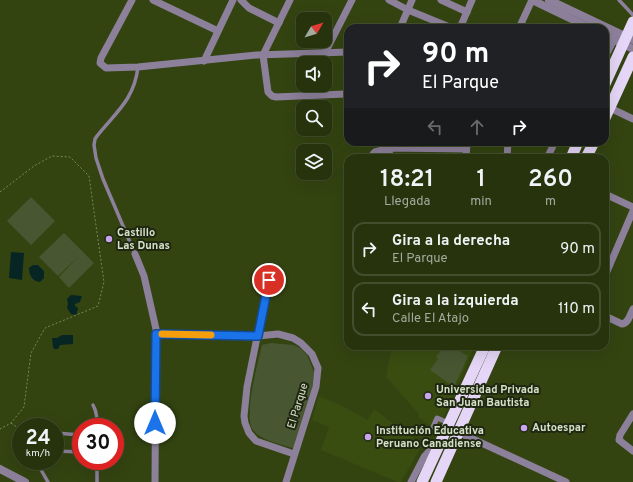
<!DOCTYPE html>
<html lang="es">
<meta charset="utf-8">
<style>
body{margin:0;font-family:Overpass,sans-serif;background:#323f1b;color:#f1f3f6;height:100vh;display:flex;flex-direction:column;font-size:15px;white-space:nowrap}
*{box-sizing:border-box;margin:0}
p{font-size:13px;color:#a4aa9d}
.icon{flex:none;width:22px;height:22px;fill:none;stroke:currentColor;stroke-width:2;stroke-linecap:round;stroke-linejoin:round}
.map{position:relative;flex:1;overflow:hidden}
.side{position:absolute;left:344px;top:154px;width:265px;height:196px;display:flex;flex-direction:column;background:#26330d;border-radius:12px;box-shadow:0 4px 16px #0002,0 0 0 1px #424e2e}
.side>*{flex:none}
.hud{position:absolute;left:344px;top:24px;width:265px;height:122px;border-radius:12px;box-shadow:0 4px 16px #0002,0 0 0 1px #424e2e;background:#202124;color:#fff;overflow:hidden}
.needle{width:26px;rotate:52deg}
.controls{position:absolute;left:296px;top:12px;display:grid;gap:8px}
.controls a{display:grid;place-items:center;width:36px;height:36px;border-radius:8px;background:#26330d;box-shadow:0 4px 16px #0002,0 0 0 1px #424e2e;font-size:20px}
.speed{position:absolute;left:12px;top:418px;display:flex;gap:8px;font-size:20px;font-weight:700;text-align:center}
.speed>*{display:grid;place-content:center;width:52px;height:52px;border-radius:50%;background:#26330d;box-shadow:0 4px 16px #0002,0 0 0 1px #424e2e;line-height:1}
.speed small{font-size:10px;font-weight:400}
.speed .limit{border:6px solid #d22;background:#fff;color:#111}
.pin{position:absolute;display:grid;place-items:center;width:34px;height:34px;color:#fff;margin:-17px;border:2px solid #fff;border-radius:50%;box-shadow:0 1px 4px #0007}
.me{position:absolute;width:44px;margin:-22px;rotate:0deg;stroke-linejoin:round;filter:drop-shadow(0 0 3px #0008)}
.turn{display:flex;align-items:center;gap:14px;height:84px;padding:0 12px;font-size:18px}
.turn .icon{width:52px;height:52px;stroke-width:2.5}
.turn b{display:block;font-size:28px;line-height:34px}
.lanes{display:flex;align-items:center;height:38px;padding:0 12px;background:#0003;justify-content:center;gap:20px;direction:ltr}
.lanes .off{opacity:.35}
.eta{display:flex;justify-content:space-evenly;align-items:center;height:68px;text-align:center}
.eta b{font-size:24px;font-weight:600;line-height:28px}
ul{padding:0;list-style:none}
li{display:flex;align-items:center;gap:12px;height:54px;margin:0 8px 6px;padding:0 4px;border:2px solid #424e2e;border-radius:12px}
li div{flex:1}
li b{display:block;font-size:15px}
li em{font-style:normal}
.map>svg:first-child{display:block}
.built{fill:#394d11}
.green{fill:#485732}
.water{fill:#072623}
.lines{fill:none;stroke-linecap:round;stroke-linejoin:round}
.path{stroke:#78875e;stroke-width:1;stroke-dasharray:2 2;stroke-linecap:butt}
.service{stroke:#8d809b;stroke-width:3.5}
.pedestrian{stroke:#8d809b;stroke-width:5}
.minor{stroke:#8d809b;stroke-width:7}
.tertiary{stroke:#8d809b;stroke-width:8}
.trunk{stroke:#e5d6f7;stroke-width:11}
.route-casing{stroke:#114b97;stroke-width:10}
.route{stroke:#1a73e8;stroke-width:7}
.slow{stroke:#f59e0b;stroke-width:7}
.poi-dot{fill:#c9a5ee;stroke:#1f2712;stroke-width:1.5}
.labels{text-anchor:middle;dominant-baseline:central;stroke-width:4;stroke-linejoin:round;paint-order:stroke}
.poi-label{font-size:11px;font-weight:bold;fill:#d6e2c7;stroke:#1f2712;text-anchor:start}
.street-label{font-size:11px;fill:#d6e2c7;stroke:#1f2712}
</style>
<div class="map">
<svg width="633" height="482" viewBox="0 0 633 482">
<rect width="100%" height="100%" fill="#341"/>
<g class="built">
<polygon points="387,346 470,346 469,349 472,352 438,429 429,425 418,417 419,414 386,377 391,351"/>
<polygon points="319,396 340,405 368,420 374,409 422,445 401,482 398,482 321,450 329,427 312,420"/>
</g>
<g class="green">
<polygon points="31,197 55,221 31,245 7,221"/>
<polygon points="64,233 94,263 69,288 59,277 79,256 58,276 39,257"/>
<path d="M271,343l22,2 7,3 7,7 7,17 -2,17 -19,59c-12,-4 -31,-7 -40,-18 -10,-13 5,-68 9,-85z"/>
<polygon points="446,346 450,346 468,356 454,387 430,370 438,359 436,356"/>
</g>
<g class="water">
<polygon points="11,252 24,253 22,280 9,278"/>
<path d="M33,265h5l6,6v7l-4,4c-8,-1 -11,-7 -11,-14z"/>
<polygon points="71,295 82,296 80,302 75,304 75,306 77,307 78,309 76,315 71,314 67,308 68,304 67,299"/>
<polygon points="62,335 73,335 73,344 60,345 58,349 54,349 53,347 52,338 57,338"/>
</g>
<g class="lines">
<g class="path">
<polyline points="0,192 34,166 52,156 70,157 89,176 104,282 98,306 45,328 31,353 24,407 11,423 0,429"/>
<polyline points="11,423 21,430"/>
</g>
<g class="service">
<polyline points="619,0 633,15"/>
<path d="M135,254l-32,-75 -7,-21 -2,-13 1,-6 2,-3c19,-24 37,-36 41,-69"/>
<polyline points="474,346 482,350"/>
<path d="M93,405c4,7 4,14 4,22"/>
<polyline points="55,433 81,435"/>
<polyline points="55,451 81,452"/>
<polyline points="36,461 48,482"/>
<polyline points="97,482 97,461"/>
</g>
<polyline class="pedestrian" points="433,427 437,418 449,423"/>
<g class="minor">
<polyline points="132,0 101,58 100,63 106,68 138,67 257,55 348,52"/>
<polyline points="153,0 218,31"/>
<polyline points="241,0 249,8 279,23"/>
<polyline points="290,0 263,55 268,92 272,96 276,97 345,94"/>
<polyline points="389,0 408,10 452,28"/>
<polyline points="441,0 467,12"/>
<polyline points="400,28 412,0"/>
<polyline points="460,28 472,0"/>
<polyline points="519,28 532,0"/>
<polyline points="325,53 352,0"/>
<polyline points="605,57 616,36"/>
<polyline points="204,61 233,0"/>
<polyline points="610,108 633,119"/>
<polyline points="371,158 373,154 375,152 390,148 466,149"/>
<polyline points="389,158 390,142"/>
<polyline points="466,158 467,142"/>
<polyline points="507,158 508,142"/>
<polyline points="547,158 555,142"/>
<polyline points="605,194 633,207"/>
<polyline points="135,254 144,276 156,329 155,482"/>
<polyline points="271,268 247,387 244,416 245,423 249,433 256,441 294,454"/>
<polyline points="605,276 633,211"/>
<path d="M605,316l17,8c7,-1 8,-10 11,-15"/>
<polyline points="155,334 258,336 278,334 293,338 301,343 312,354 318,368 316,387 286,482"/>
<polyline points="633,414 620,435 619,440 633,451"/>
<polyline points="447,427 566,482"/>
<polyline points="411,482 424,457 437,443"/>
</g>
<g class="tertiary">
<polyline points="532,0 590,28"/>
<polyline points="549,0 633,40"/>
<polyline points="605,35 633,49"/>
<polyline points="0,469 25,482"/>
</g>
<g class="trunk">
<polyline points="605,84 633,22"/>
<polyline points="605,118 633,57"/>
<polyline points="571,158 578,142"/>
<polyline points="586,158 594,142"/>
<polyline points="422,482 485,346"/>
<polyline points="436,482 497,346"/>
</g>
</g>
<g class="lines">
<defs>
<polyline id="route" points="155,423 156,334 258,336 269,280"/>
</defs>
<use href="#route" class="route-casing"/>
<use href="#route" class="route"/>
<polyline class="slow" points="162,334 211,335"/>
</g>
<g class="poi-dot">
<circle cx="109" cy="239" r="4"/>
<circle cx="428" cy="396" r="4"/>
<circle cx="524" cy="428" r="4"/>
<circle cx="368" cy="437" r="4"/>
</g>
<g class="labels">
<g class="poi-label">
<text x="117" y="233">Castillo<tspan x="117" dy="13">Las Dunas</tspan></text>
<text x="436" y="390">Universidad Privada<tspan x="436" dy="13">San Juan Bautista</tspan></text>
<text x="532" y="428">Autoespar</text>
<text x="376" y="431">Institución Educativa<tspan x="376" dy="13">Peruano Canadiense</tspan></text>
</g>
<g class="street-label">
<text transform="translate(298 406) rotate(-73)">El Parque</text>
</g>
</g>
</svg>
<div class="controls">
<a><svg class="needle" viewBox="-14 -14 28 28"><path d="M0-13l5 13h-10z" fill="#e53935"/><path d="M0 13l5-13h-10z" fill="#a4aa9d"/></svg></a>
<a><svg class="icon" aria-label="sound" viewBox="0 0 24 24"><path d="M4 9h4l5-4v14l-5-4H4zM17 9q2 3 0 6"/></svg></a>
<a><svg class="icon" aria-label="search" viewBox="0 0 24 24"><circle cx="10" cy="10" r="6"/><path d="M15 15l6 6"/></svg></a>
<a><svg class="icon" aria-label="layers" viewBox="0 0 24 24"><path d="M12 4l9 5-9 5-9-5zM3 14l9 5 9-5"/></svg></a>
</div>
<div class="speed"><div>24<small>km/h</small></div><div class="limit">30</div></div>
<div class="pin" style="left:269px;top:280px;background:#d93025"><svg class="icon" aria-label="arrive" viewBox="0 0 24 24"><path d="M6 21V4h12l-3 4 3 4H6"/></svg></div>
<svg class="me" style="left:155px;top:423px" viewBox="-20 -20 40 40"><circle r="19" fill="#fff"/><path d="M0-13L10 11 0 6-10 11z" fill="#1a73e8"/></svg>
<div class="hud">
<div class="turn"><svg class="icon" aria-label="right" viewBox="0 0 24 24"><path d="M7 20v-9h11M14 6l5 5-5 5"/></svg><div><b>90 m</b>El Parque</div></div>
<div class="lanes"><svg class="icon off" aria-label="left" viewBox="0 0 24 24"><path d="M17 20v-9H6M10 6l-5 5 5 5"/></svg><svg class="icon off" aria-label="ahead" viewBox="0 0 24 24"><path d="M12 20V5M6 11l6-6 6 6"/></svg><svg class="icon" aria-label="right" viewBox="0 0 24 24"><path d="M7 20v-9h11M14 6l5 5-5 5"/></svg></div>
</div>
<section class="side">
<div class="eta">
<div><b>18:21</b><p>Llegada</p></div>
<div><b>1</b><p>min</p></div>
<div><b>260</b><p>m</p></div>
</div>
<ul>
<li><svg class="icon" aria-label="right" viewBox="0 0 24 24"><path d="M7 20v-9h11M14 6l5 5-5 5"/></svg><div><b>Gira a la derecha</b><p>El Parque</p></div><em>90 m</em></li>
<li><svg class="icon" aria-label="left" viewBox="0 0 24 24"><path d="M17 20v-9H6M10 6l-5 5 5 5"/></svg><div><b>Gira a la izquierda</b><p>Calle El Atajo</p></div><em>110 m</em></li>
</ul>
</section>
</div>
